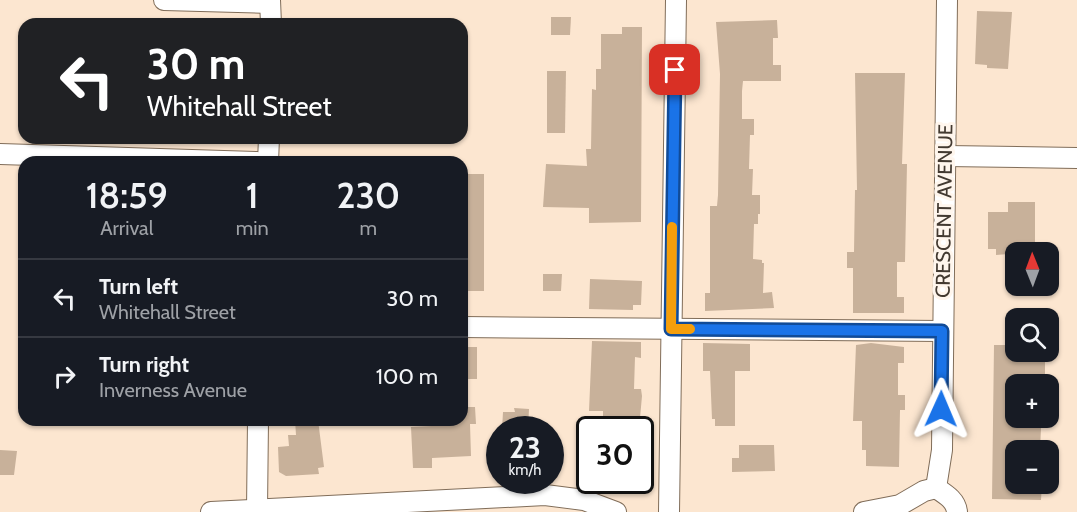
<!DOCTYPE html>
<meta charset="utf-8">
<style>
body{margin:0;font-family:Cabin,sans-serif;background:#242831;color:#f1f3f6;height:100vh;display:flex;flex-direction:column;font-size:22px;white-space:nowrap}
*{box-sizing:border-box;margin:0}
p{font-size:20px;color:#9ea1a6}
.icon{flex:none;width:33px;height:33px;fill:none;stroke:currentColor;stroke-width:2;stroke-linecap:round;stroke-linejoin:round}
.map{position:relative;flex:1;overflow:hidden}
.drawer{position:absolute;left:18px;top:156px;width:450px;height:270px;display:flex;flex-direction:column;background:#171b24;border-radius:18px;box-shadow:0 2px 4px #0004}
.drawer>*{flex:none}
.top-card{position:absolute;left:18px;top:18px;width:450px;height:126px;border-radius:18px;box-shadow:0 2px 4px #0004;background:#202124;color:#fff;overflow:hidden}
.needle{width:39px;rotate:359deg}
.fabs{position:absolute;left:1005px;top:242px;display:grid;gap:12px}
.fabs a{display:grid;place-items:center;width:54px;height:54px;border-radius:12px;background:#171b24;box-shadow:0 2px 4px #0004;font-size:30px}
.speed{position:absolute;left:486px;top:416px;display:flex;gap:12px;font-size:30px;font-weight:700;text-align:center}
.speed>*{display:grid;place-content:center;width:78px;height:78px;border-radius:50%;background:#171b24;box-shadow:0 2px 4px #0004;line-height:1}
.speed small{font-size:15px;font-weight:400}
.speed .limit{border:3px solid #111;border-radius:9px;background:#fff;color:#111}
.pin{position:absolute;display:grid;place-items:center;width:51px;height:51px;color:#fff;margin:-26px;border-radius:12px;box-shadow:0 3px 9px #0006}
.me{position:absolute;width:66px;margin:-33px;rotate:1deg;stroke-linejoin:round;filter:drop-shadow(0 0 4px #0008)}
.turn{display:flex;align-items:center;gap:21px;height:126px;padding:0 30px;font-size:27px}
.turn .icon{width:78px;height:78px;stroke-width:2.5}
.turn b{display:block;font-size:42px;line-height:51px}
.eta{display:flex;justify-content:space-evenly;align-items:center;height:102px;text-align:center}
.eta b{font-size:36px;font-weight:600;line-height:42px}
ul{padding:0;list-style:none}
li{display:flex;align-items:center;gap:18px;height:78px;padding:0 30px;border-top:2px solid #363941}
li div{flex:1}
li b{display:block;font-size:22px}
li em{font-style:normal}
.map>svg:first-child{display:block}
.building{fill:#c8b19a}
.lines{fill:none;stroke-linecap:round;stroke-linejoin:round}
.minor-casing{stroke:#806d59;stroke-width:22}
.minor{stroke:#fff;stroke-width:20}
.route-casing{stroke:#114b97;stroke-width:15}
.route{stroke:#1a73e8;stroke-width:10}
.slow{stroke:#f59e0b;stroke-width:10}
.labels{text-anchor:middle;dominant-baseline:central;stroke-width:6;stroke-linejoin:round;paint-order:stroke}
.street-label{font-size:20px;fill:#433a31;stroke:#fff6ed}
</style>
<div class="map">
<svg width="1077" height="512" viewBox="0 0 1077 512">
<rect width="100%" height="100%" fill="#fce6d0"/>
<g class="building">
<polygon points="977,11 1012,12 1008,69 987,68 987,65 975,64"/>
<polygon points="551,17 571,17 570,35 551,35"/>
<polygon points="777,20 778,38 773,38 773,65 781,65 781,81 743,81 742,91 742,119 754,119 754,135 750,135 749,169 753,169 752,195 760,195 760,214 758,214 758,224 754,224 753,259 762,260 762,263 764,263 763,293 772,292 774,308 705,311 705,293 710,293 710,206 717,206 718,195 720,74 716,22"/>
<polygon points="622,27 642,27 641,222 589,223 589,208 543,207 546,164 587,166 586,149 591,149 592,89 596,90 596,69 601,69 601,34 622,34"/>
<polygon points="547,71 566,71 565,133 547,133"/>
<polygon points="855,73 905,73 902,164 907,164 905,262 897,262 897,297 904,297 904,313 853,313 853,268 847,268 847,252 854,252 855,190 857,190"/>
<rect x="462" y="174" width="22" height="117"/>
<polygon points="1008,202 1035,202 1035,252 996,255 996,249 988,249 988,212 1008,212"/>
<polygon points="543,274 562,274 561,291 543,291"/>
<polygon points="590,279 642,281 641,305 633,305 633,310 589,309"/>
<polygon points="592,341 641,342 641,358 635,357 634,389 641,389 642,396 639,429 603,429 603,411 589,411"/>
<polygon points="703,343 750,344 750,371 735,371 735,426 715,426 715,419 712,419 710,371 703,371"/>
<polygon points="871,343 904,347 904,363 898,363 898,395 905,395 905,410 900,410 899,467 866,466 866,450 862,450 862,421 853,421 856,345"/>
<polygon points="994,345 1016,345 1016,351 1045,351 1045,374 1016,374 1016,427 1041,428 1040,450 1016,450 1016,483 1042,483 1041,500 992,499"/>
<rect x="462" y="347" width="15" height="32"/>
<polygon points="462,407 475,407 476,424 470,424 471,456 432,458 432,468 413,468 411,427 452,425 452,420 462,420"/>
<polygon points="514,408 529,409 528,429 502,429 503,412 515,412"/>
<polygon points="295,420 318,420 324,467 318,468 319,474 286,476 279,472 278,447 289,446 288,435 296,435"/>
<polygon points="739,445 774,445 775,471 732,472 732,458 739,458"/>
<polygon points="0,450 17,451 14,475 0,475"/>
</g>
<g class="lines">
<defs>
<g id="minor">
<polyline points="164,0 270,3"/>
<polyline points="270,0 271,24"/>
<polyline points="0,154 257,162"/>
<polyline points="946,156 1077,158"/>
<polyline points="268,162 269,138"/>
<polyline points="462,327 942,331"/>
<polyline points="936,488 942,450 947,0"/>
<path d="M936,488c9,6 20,12 21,24"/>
<polyline points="257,510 258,420"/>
<polyline points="211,512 545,495 584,500 616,512"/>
<polyline points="669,512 676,0"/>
<polyline points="864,512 900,505 924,491 936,488"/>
</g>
</defs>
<use href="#minor" class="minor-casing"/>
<use href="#minor" class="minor"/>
</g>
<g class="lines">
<defs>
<polyline id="route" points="675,70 671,329 942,331 941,409"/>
</defs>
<use href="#route" class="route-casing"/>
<use href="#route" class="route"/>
<polyline class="slow" points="672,227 671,329 690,329"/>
</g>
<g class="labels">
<g class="street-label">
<text transform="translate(944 211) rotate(-89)">CRESCENT AVENUE</text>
</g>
</g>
</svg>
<div class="fabs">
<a><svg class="needle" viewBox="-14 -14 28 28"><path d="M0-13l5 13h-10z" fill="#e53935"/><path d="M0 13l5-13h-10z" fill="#9ea1a6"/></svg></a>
<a><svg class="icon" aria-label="search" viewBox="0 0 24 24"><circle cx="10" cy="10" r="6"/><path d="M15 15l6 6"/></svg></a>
<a>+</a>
<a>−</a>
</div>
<div class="speed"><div>23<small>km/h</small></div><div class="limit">30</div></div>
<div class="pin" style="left:675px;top:70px;background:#d93025"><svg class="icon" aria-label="arrive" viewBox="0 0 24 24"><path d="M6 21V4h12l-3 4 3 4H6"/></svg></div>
<svg class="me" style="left:941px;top:409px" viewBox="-20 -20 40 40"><path d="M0-17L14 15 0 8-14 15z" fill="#1a73e8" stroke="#fff" stroke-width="4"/></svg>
<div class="top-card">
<div class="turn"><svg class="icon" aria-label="left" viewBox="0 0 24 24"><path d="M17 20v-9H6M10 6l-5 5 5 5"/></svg><div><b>30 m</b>Whitehall Street</div></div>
</div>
<section class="drawer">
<div class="eta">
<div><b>18:59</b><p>Arrival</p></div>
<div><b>1</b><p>min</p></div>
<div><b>230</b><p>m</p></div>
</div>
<ul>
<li><svg class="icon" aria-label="left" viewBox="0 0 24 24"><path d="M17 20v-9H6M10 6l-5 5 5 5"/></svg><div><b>Turn left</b><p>Whitehall Street</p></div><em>30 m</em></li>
<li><svg class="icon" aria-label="right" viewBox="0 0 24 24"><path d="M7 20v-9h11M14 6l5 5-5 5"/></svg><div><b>Turn right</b><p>Inverness Avenue</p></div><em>100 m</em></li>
</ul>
</section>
</div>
